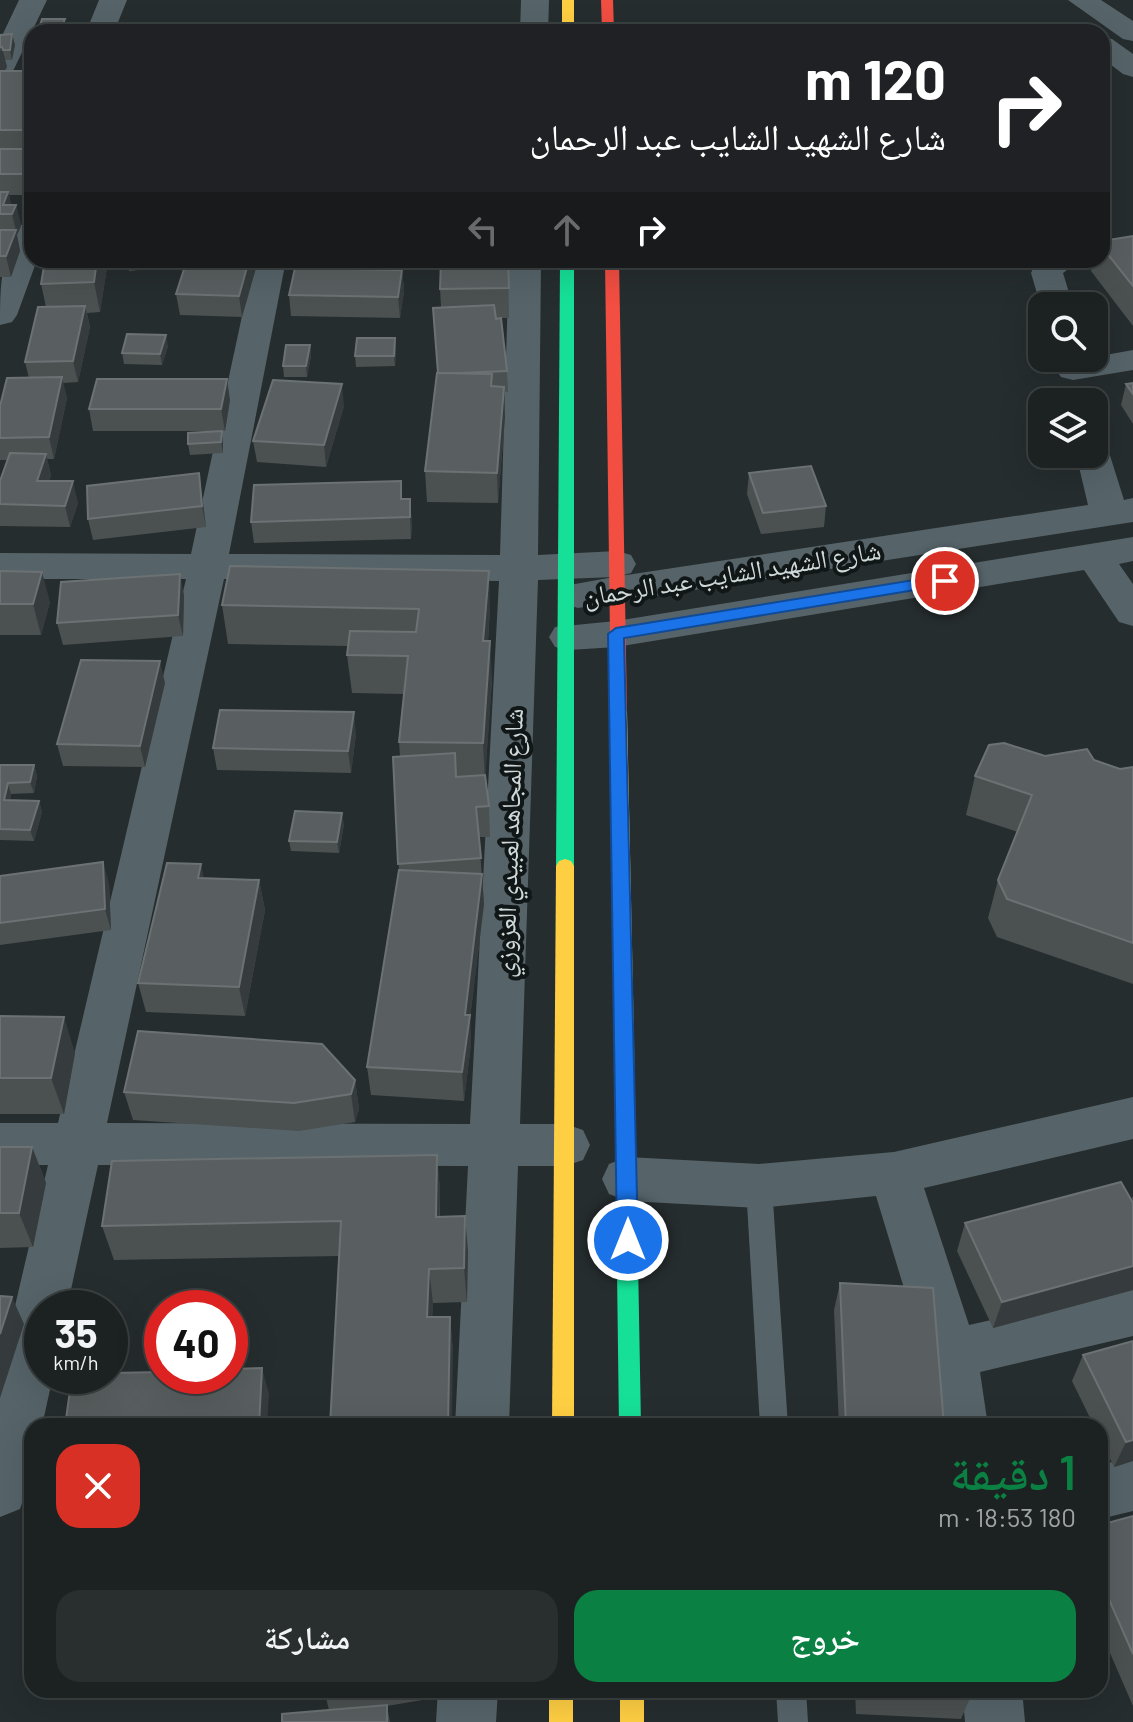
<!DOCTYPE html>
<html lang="ar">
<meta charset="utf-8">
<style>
body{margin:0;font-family:Barlow,"Noto Naskh Arabic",sans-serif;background:#292f2f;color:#f1f3f6;direction:rtl;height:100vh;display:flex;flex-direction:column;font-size:30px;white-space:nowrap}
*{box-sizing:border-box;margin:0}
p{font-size:26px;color:#a0a4a5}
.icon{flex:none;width:44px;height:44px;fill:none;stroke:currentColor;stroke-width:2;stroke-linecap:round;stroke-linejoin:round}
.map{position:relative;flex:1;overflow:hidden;direction:ltr}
.sheet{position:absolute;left:24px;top:1418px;width:1084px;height:280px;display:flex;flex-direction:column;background:#1c2222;border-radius:24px;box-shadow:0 8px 32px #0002,0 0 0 2px #3a3f40;direction:rtl}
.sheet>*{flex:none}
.top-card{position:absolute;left:24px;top:24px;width:1086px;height:244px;border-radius:24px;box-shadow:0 8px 32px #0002,0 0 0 2px #3a3f40;direction:rtl;background:#202124;color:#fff;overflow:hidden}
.fabs{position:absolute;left:1028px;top:292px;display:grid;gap:16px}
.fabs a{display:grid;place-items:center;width:80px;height:80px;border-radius:16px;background:#1c2222;box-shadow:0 8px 32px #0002,0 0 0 2px #3a3f40;font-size:40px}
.speed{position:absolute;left:24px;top:1290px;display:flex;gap:16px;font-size:40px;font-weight:700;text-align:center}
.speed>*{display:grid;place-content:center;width:104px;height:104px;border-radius:50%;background:#1c2222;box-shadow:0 8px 32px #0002,0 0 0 2px #3a3f40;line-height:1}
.speed small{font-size:20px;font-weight:400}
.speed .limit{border:12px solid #d22;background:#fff;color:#111}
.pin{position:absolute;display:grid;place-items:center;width:68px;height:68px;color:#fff;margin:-34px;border:4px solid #fff;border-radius:50%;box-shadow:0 2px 8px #0007}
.me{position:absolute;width:88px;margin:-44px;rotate:0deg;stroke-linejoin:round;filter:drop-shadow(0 0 6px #0008)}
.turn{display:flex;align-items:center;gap:28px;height:168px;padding:0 32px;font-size:36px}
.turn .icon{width:104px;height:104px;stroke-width:2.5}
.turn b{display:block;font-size:56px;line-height:68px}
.lanes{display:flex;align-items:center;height:76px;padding:0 32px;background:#0003;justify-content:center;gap:40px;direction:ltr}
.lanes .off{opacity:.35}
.round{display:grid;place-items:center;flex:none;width:84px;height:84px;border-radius:24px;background:#292f2f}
.overview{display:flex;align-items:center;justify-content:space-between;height:136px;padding:0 32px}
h1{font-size:48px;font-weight:600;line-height:60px;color:#0b8043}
.primary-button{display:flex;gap:16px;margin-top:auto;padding:16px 32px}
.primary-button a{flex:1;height:92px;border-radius:24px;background:#0b8043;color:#fff;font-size:32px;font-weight:600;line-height:92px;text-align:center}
.primary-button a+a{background:#292f2f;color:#f1f3f6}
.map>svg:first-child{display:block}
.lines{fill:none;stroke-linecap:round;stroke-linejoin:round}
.lane{fill:#56646a;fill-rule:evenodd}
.street{fill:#56646a;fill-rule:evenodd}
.fast{fill:#16e098;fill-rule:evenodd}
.slow{fill:#ffcf43;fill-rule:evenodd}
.jam{fill:#f24e42;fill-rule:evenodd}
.wall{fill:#4b5051}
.shaded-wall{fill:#363c3d}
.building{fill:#595f60;stroke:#6c7273;stroke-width:2}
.route{fill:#1a73e8;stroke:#114b97;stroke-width:2}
.labels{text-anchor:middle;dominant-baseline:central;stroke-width:8;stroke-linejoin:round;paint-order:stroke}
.street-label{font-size:26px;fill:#d0d9da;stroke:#111617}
</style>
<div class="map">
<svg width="1133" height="1722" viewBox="0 0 1133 1722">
<rect width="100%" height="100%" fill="#262d2e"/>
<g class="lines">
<g class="lane">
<polygon points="759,1175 768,1178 772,1186 788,1426 760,1426 746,1186 750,1178"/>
<polygon points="776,1690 806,1690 808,1722 778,1722"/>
</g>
<g class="street">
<polygon points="19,0 47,0 14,69 10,75 0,78 0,40"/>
<polygon points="99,0 127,0 114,32 86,32"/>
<polygon points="521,0 549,0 548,32 520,32"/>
<polygon points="1068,0 1101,0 1133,21 1133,41 1123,39"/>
<polygon points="1102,37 1112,39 1133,54 1133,77 1123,74 1102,58"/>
<path d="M32,222v38h5l-20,55 -5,7 -12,3c0,-36 0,-69 21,-100z"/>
<path d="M254,260h32l-57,294 271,1 9,-295h32l-3,295 79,-4 14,4 5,9 -5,9 -11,3 468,-71 -12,-51h18v-11l13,3 17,54 9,-2v24l-555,86 -14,-4 -5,-9 5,-9 50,-9 -76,3 -18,544h45l18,6 7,15 -7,15 -18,6h-47l-9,260h-54l13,-260 -370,-1 -31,143h-25v68h11l-11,50h-10v46l-12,37 -20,8v-147l48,-205h-48v-42h58l128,-544h-186v-26l191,1zM224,579l275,2 -29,543 -363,-1z"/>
<polygon points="1037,260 1080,260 1063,273 1073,306 1042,306 1042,310 1031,273"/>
<polygon points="1133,350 1133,370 1073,380 1061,377 1056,370 1061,363"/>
<polygon points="1133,537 1133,561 1119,564 1133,584 1133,626 1119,622 1084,570 616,647 569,650 555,647 549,637 555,627 616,621"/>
<polygon points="1133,1097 1133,1139 924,1188 969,1325 1133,1288 1133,1336 980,1372 988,1426 934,1426 924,1354 876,1196 759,1208 627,1201 609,1194 602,1179 609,1164 627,1157 759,1164 894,1152"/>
<polygon points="1133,1457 1133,1511 1100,1519 1100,1465"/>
<polygon points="438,1690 498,1690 496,1722 436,1722"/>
<polygon points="962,1690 1022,1690 1025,1722 965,1722"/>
</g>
<g class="fast">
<polygon points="560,260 574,260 574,866 571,871 559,871 556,866"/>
<polygon points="624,1032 631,1034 634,1040 641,1426 619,1426 614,1040 617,1034"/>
</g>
<g class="slow">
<rect x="562" y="0" width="12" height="32"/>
<polygon points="619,705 627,711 634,1040 631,1046 624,1048 617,1046 614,1040 611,711"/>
<polygon points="565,859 571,861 574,866 574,1426 552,1426 556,866 559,861"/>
<rect x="549" y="1690" width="24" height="32"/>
<rect x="620" y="1690" width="24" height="32"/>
</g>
<g class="jam">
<polygon points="601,0 613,0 614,32 602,32"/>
<polygon points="605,260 619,260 627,711 619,717 611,711"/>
</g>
</g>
<g class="wall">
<polygon points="12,34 15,45 12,60 5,60 7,67 4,71 32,71 32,192 31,195 9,195 11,205 16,205 21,226 17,235 20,251 11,277 0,277 0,35"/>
<polygon points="1133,236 1133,326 1091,271 1093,260 1102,260 1102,241"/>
<polygon points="127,260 147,260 148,269 129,271"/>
<polygon points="508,260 509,318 496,318 507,371 508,392 505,392 505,417 498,503 427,502 425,471 438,373 441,307 440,289"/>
<polygon points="108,261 100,312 87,313 90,327 78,382 63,383 67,398 54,459 47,459 51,475 49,481 78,503 70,527 0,526 0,481 7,460 0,460 0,406 29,378 25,362 46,307 41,284"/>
<polygon points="258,261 242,317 180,315 176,294"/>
<polygon points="402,270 404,291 400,318 291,316 289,295"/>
<polygon points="395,338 396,348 395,366 356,367 355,356"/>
<polygon points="310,345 311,356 307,377 284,377 283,366"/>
<polygon points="168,346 162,365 124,364 122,353"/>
<polygon points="1133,383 1133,424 1121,405 1126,384"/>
<polygon points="230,400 225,431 93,431 89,409"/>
<polygon points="344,406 326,467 257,462 253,441"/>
<polygon points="223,442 223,453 190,455 188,444"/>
<polygon points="199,473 206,527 93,540 88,519"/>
<polygon points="749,473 826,506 824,527 761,534 747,494"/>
<polygon points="401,481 402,499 412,521 411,539 254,543 251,522"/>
<polygon points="0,571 50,602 41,635 0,635"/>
<polygon points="184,595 183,636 63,645 57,623"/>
<polygon points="222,605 490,609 488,641 492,680 485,776 489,806 490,837 479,837 484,904 470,1018 471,1044 464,1101 371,1095 367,1067 399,870 393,757 400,756 399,742 404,694 352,693 347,655 348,646 228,644"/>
<polygon points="165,683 145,767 63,766 57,744"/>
<polygon points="356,734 351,773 217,770 213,748"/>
<polygon points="1045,756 1094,760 1120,769 1133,767 1133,984 997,937 988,918 998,880 1018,832 966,815 975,776"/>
<polygon points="0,765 34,765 37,776 34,793 11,794 10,800 39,801 42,812 34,841 0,840"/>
<polygon points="344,824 339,853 291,851 289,841"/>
<polygon points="0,876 109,883 111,930 0,945"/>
<polygon points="259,880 265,910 245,1016 146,1012 138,983"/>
<polygon points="0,1016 75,1053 64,1114 0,1114"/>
<polygon points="355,1080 359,1109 355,1122 299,1131 133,1120 124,1092"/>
<polygon points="0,1147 32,1147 46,1183 33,1247 0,1248"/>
<polygon points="437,1155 440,1191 440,1217 468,1251 467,1302 433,1303 432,1317 450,1317 453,1351 339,1256 114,1260 102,1226"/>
<polygon points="1133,1196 1133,1290 993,1328 957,1251 965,1223 1131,1200"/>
<polygon points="840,1283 944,1426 839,1426 834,1310"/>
<polygon points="1133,1341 1133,1461 1114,1467 1100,1438 1100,1426 1094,1426 1072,1381 1083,1355"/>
<polygon points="1133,1516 1133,1706 1100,1630 1100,1525"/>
<polygon points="324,1690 446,1690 446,1696 387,1706 390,1722 282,1722 329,1710"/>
<polygon points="855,1690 970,1690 970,1698 961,1719 856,1714"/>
</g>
<g class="shaded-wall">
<polygon points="12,34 15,45 12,60 10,50"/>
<polygon points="2,47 7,67 0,80 0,51"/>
<polygon points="32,115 32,151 27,130"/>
<polygon points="32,155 32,192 31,195 27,174"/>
<polygon points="8,192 13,212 16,205 21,226 17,235 12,214 3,205"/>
<polygon points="16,230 20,251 11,277 6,256"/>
<polygon points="97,260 107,260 108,261 100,312 94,282"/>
<polygon points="249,260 258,260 258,261 242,317 239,296"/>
<polygon points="402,270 404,291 400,318 398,297"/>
<polygon points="85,306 90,327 78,382 73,361"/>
<polygon points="166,335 168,346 162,365 160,354"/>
<polygon points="395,338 396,348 395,366 394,356"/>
<polygon points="310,345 311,356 307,377 306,366"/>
<polygon points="62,377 67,398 54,459 49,437"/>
<polygon points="227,379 230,400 225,431 221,409"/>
<polygon points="342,384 344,406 326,467 324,445"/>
<polygon points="504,387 505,417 498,503 497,473"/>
<polygon points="222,431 223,442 223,453 221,442"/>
<polygon points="46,454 51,475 43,502 37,481"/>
<polygon points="199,473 202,495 206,527 202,506"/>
<polygon points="73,481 78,503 70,527 65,506"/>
<polygon points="410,499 412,521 411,539 410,517"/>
<polygon points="489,571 490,609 485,680 483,641"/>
<polygon points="42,572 50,602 41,635 33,604"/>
<polygon points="180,574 184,595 183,636 178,615"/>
<polygon points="490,641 492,680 485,781 483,743"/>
<polygon points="160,661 165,683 145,767 140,746"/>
<polygon points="354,712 356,734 351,773 348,751"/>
<polygon points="34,765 37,776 34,793 30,782"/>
<polygon points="8,783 11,794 7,811 4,800"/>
<polygon points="39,801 42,812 34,841 30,830"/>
<polygon points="342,813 344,824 339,853 337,842"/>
<polygon points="103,862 109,883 111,930 105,909"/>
<polygon points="201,864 207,894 198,878"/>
<polygon points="482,874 484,904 470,1018 471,1044 464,1101 462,1072 465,1015"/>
<polygon points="259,880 265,910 245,1016 239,987"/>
<polygon points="64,1017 75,1053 64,1114 51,1078"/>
<polygon points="355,1080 359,1109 355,1122 351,1094"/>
<polygon points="32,1147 46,1183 33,1247 19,1213"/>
<polygon points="437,1155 440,1191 439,1251 436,1217"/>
<polygon points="465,1216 468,1251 467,1302 464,1268"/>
<polygon points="1133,1266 1133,1290 993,1328 1002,1302"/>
<polygon points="429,1269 433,1303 431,1351 427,1317"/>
<polygon points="12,1297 24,1324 0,1398 0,1334"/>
<polygon points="450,1317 453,1351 452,1426 448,1426"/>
<polygon points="262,1368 269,1394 267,1426 259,1426"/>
<polygon points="1133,1440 1133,1461 1114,1467 1126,1442"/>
</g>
<g class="building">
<polygon points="42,19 65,19 63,24 91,24 88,32 38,32"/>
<polygon points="12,34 10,50 3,50 2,47 0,47 0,35"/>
<polygon points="0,71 32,71 32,115 27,130 0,130"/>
<polygon points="0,149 32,149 32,155 27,174 0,174"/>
<polygon points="0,192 8,192 3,205 16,205 12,214 0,214"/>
<polygon points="0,230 16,230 6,256 0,256"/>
<polygon points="1133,236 1133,286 1102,247 1102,241"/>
<polygon points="45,260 97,260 94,282 41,284"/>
<polygon points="187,260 249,260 239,296 176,294"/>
<polygon points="441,260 508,260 509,288 440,289"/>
<polygon points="295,268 402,270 398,297 289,295"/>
<polygon points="494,305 496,319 501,318 507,371 462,373 438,373 433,308"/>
<polygon points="85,306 73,361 25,362 38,307"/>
<polygon points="127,334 166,335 160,354 122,353"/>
<polygon points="357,338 395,338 394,356 355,356"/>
<polygon points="286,345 310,345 306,366 283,366"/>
<polygon points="437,373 492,374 491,386 504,387 497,473 425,471"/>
<polygon points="62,377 49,437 0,438 0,406 7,378"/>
<polygon points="97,379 227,379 221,409 89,409"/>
<polygon points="273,380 342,384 324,445 253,441"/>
<polygon points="1133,383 1133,394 1126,384"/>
<polygon points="222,431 221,442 188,444 188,433"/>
<polygon points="10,453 46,454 37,481 73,481 65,506 0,504 0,481"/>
<polygon points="811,466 826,506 763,513 749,473"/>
<polygon points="199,473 202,506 88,519 87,486"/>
<polygon points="401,481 401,499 410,499 410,517 251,522 254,485"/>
<polygon points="230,566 489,571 483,641 490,641 483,743 399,742 408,656 347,655 350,631 416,632 419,609 222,605"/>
<polygon points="0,571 42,572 33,604 0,604"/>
<polygon points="180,574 178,615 57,623 61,582"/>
<polygon points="81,660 160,661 140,746 57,744"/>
<polygon points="220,710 354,712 348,751 213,748"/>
<polygon points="1004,743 1045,756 1087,749 1094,760 1120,769 1133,767 1133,943 1007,899 998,880 1032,795 975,776 989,745"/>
<polygon points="455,753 456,777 485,775 489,806 476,807 481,858 398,864 393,757"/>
<polygon points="0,765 34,765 30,782 8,783 4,800 39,801 30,830 0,829"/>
<polygon points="295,811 342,813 337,842 289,841"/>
<polygon points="103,862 105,909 0,923 0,876"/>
<polygon points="167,863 201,864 198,878 259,880 239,987 138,983"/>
<polygon points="399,870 482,874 465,1015 470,1015 462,1072 367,1067"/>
<polygon points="0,1016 64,1017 51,1078 0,1078"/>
<polygon points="138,1031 322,1044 355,1080 351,1094 294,1103 124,1092"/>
<polygon points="0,1147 32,1147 19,1213 0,1213"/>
<polygon points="437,1155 436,1217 465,1216 464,1268 429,1269 427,1317 450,1317 448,1426 330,1426 341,1221 102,1226 112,1161"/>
<polygon points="1121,1182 1133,1203 1133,1266 1002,1302 965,1223"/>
<polygon points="840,1283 933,1288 944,1426 846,1426"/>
<polygon points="0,1296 12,1297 0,1334"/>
<polygon points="1133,1341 1133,1440 1126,1442 1083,1355"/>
<polygon points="262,1368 259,1426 65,1426 72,1376 110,1376 110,1373 162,1372 162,1376 230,1376 230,1369"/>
<polygon points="1133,1516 1133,1654 1100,1579 1100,1525"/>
<polygon points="324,1690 349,1690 325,1694"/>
<polygon points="863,1690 970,1690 970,1698 863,1693"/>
<polygon points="387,1705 387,1722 282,1722 282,1714"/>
</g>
<polygon class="route" points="945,575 953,581 951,584 624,638 638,1240 635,1247 628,1250 620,1247 617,1240 608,634 616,628"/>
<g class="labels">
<g class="street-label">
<text transform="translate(732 572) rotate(-9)">شارع الشهيد الشايب عبد الرحمان</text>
<text transform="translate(508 843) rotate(-88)">شارع المجاهد لعبيدي العزوزي</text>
</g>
</g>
</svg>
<div class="fabs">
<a><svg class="icon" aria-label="search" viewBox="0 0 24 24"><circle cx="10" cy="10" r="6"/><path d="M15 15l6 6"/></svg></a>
<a><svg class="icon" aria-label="layers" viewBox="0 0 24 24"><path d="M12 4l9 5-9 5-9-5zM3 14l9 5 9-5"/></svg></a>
</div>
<div class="speed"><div>35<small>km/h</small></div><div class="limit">40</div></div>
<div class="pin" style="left:945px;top:581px;background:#d93025"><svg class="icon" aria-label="arrive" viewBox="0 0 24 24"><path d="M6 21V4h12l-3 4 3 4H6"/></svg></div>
<svg class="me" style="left:628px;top:1240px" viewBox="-20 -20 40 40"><circle r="17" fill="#1a73e8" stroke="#fff" stroke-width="3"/><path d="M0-11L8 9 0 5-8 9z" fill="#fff"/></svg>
<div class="top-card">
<div class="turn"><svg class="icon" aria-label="right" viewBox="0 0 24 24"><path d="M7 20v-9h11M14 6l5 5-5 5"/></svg><div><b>120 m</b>شارع الشهيد الشايب عبد الرحمان</div></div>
<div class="lanes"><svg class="icon off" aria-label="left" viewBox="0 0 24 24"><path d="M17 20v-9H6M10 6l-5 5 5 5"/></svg><svg class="icon off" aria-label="ahead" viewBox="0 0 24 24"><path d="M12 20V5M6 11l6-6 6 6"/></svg><svg class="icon" aria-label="right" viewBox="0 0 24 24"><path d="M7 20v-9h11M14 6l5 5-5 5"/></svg></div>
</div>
<section class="sheet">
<div class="overview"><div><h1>1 دقيقة</h1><p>180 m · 18:53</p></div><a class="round" style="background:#d93025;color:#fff"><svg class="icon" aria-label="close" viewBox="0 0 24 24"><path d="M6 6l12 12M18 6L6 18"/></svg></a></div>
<div class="primary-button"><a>خروج</a><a>مشاركة</a></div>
</section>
</div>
